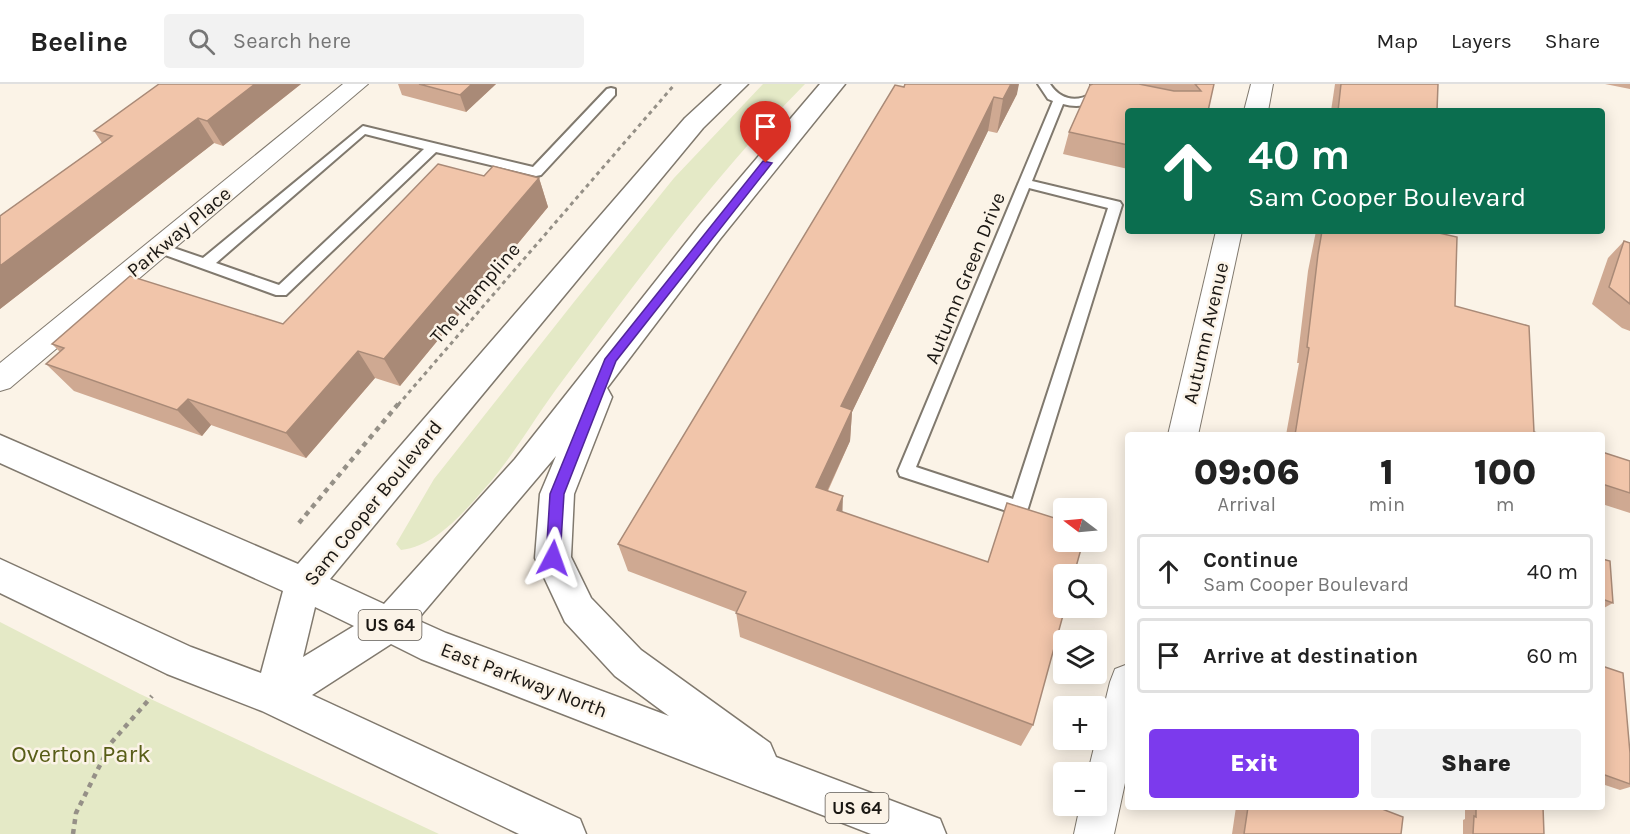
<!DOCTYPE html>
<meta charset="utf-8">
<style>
body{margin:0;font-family:Karla,sans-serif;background:#f2f2f2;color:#222;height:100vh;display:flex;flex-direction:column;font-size:22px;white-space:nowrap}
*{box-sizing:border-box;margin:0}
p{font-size:20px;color:#767676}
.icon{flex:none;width:33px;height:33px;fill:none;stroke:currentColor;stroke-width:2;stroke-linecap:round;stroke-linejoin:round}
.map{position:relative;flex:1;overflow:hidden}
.details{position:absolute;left:1125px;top:348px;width:480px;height:378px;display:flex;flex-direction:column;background:#fff;border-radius:6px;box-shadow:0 3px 15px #0003}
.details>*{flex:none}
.guide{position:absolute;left:1125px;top:24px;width:480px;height:126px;border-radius:6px;box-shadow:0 3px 15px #0003;background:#0b6e4f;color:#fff;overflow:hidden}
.needle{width:39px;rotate:286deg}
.controls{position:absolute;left:1053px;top:414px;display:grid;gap:12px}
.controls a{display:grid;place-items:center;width:54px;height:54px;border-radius:6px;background:#fff;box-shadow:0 3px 15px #0003;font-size:30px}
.pin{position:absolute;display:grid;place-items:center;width:51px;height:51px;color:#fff;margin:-62px -26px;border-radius:50% 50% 50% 0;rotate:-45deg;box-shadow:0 0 6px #0007}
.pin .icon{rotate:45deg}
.me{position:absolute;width:66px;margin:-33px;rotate:4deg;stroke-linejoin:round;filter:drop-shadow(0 0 4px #0008)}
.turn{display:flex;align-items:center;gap:21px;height:126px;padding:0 24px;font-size:27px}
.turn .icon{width:78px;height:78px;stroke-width:2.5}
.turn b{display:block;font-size:42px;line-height:51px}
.eta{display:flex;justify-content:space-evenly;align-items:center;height:102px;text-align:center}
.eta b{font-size:36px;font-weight:800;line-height:42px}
.cta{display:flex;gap:12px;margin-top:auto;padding:12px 24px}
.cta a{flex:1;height:69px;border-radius:6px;background:#7c3aed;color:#fff;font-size:24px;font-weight:800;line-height:69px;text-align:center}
.cta a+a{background:#f2f2f2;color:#222}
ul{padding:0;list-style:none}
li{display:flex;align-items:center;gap:18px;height:75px;margin:0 12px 9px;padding:0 12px;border:3px solid #e0e0e0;border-radius:6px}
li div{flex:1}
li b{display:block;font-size:22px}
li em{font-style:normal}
header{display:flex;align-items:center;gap:36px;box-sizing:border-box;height:84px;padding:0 30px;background:#fff;border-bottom:2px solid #e0e0e0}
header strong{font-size:28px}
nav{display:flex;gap:33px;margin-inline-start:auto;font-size:21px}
.search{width:420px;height:54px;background:#f2f2f2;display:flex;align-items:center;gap:15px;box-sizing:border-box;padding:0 21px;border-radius:6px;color:#767676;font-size:22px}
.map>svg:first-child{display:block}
.green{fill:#e4e9c6}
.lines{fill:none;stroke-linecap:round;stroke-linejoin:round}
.lane-casing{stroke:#80796e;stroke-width:4}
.street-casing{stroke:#80796e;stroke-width:2}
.primary-casing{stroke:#80796e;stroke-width:3}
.path-far1{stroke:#959087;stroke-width:3;stroke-dasharray:4 4;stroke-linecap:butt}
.path{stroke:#959087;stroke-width:4.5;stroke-dasharray:5 5;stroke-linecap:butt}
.lane{fill:#fff;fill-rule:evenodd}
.street{fill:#fff;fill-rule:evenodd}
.primary{fill:#fff;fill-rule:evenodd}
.wall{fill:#cfa992}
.shaded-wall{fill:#a98a77}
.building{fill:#f1c5aa;stroke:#a98a77;stroke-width:1.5}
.route{fill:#7c3aed;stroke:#51269a;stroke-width:1.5}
.labels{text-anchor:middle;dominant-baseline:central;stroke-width:5;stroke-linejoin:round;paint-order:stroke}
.shield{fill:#fbf3e7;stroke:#5e5953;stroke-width:1.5}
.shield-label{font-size:18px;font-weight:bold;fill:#1a1713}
.street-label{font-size:20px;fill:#1a1713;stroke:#fbf3e7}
.near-park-label{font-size:24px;fill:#585d17;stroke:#fbf3e7}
</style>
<header>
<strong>Beeline</strong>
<div class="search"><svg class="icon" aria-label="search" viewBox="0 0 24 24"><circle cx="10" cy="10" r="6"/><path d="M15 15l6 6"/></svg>Search here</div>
<nav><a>Map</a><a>Layers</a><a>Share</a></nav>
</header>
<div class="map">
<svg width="1630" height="750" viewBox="0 0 1630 750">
<rect width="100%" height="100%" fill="#fbf3e7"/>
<g class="green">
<path d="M763,0h42c-90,91 -166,194 -242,296 -26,34 -48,74 -77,107 -23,26 -50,59 -85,63l-5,-6 38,-65 140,-177 100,-124z"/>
<polygon points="0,538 140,610 439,750 0,750"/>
</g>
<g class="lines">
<defs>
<g id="lane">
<path d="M1038,0h12c10,15 25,19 41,10v-10h12v11c-10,11 -26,13 -40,9l-31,77 88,21 2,3 -94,303 -3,5 -6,2 -119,-39 -2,-5 155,-370 -5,-2zM1029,104l79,20 -95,291 -97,-32z"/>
<path d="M611,4l4,1v6l-74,80 -5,1 -100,-24 -150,143h-10l-122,-44 -2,-3 7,-5 44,15 160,-132 170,41 74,-78zM365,50l59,15 -145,136 -63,-22z"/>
</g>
<g id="street">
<polygon points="343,0 368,0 10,304 0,307 0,279"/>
<polygon points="1251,0 1273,0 1268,27 1244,27"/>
<polygon points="1216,147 1242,147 1198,351 1168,351"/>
<polygon points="1128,580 1128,685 1114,750 1074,750 1080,722 1096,722 1096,688 1088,688 1110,598 1115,585"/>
</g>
<path id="primary" d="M722,0h26l-45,44 -373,451 54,25 131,-145 185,-234 120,-141h25l-125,155 -113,149 5,9 -38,97 -3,63 20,41 50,52 129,93 6,14 164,62 6,15h-75l-450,-175 -30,-15 -79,51 268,124 6,15h-67l-257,-123 -95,-37 -167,-81v-34l191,88 70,26 22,-82 -283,-128v-28l298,129 387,-446zM556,372l-16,38 -5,64 30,64 50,54 54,40 -223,-83 -29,-13zM315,523l39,19 -51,31z"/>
</defs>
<use href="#lane" class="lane-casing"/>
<use href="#street" class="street-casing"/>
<use href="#primary" class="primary-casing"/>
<polyline class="path-far1" points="398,321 675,0"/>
<g class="path">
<polyline points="299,439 399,319"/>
<polyline points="73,750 76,729 111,659 152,612"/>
</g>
<use href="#lane" class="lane"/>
<use href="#street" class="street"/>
<use href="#primary" class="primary"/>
</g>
<g class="wall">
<polygon points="159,0 301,0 223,62 214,59 0,225 0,132 102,59 94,47"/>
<polygon points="398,0 496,0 466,28 402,11"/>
<polygon points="1093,0 1214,0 1208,27 1128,27 1128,85 1063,70 1069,48"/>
<polygon points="1335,0 1438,0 1437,27 1331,27"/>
<polygon points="1605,0 1630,0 1630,5"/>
<polygon points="904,3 1017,10 997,49 988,47 852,328 850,357 828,407 843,428 1033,641 1021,662 740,553 736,528 628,487 618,460"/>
<polygon points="484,92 539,94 548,123 400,302 375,294 306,374 211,341 202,352 74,307 46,280 60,268 52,260 283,240"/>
<polygon points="1316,147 1430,147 1455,222 1534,348 1543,351 1286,351 1299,279 1297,279 1308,187"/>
<polygon points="1624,157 1630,159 1630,247 1622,244 1592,220 1608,174"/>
<polygon points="1602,368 1630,377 1630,429 1602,420"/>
<polygon points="1602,475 1613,519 1602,525"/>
<polygon points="1602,582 1630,669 1630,703 1620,706 1602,700"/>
<polygon points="1236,723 1382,723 1382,725 1401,750 1232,750"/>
<polygon points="1465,723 1543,723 1544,750 1463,750 1463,736 1465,735"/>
</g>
<g class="shaded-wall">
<polygon points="255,0 301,0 223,62 207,37"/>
<polygon points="472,0 496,0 466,28 460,11"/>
<polygon points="1011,0 1019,0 1017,10 997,49 1003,15"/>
<polygon points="994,13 988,47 852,328 850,357 816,431 816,403 841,322"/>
<polygon points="198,34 214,59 0,225 0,182"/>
<polygon points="539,94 548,123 400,302 384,275"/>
<polygon points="358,267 375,294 306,374 286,349"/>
<polygon points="188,315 211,341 202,352 177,326"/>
<polygon points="843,412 842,440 837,426"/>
</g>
<g class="building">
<polygon points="159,0 255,0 207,37 198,34 0,182 0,132 112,52 94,47"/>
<polygon points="419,0 472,0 460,11"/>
<polygon points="905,0 1011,0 1003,15 994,13 841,322 852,326 816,403 843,412 837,426 988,478 1007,419 1064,437 1064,458 1083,458 1074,490 1064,490 1064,524 1065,524 1033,641 736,529 746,508 618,460 895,1 904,3"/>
<polygon points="1093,0 1139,0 1174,7 1201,7 1195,0 1214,0 1208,27 1128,27 1128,61 1069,48 1090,1"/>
<polygon points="1341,0 1438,0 1437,27 1338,27"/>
<polygon points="438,80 484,92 493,82 539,94 384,275 358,267 286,349 188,315 177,326 46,280 64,264 52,260 130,192 283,240"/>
<polygon points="1322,147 1430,147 1457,153 1455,222 1529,242 1534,348 1543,351 1295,351 1309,264 1307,263 1318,170"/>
<polygon points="1624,157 1630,159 1630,220 1609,203"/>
<polygon points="1602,368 1630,377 1630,409 1602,400"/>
<polygon points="1602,475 1610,477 1613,519 1602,515"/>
<polygon points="1602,582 1623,589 1630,669 1630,700 1602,690"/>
<polygon points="1248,723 1382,723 1382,725 1403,733 1401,750 1244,750"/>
<polygon points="1476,723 1543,723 1544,750 1473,750 1474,732 1476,733"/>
</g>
<polygon class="route" points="763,77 772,79 616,277 564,410 560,474 558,479 548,479 546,474 550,410 605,275"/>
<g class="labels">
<g class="shield">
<rect x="358.5" y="526" width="63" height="30" rx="4.5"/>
<rect x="825.5" y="709" width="63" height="30" rx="4.5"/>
</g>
<g class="shield-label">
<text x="390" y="541">US 64</text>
<text x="857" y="724">US 64</text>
</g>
<g class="street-label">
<text transform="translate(179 148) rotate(-40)">Parkway Place</text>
<text transform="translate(965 194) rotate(-68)">Autumn Green Drive</text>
<text transform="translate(475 209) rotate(-49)">The Hampline</text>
<text transform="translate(1206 249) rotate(-77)">Autumn Avenue</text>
<text transform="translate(373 419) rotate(-51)">Sam Cooper Boulevard</text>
<text transform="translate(524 596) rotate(21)">East Parkway North</text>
</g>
<g class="near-park-label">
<text x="81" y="670">Overton Park</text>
</g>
</g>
</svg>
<div class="controls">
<a><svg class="needle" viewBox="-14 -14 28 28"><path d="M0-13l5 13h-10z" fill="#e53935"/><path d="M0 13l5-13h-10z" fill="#767676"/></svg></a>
<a><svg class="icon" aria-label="search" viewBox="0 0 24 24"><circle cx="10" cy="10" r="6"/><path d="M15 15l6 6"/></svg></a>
<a><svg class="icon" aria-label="layers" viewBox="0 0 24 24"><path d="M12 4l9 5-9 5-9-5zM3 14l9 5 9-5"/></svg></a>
<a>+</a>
<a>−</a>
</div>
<div class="pin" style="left:766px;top:79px;background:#d93025"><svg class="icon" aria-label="arrive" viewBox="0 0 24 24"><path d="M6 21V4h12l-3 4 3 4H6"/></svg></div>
<svg class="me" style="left:553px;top:474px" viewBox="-20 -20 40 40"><path d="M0-17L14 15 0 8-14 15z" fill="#7c3aed" stroke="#fff" stroke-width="4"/></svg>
<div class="guide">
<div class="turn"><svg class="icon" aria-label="ahead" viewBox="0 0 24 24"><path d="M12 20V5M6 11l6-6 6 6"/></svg><div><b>40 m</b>Sam Cooper Boulevard</div></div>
</div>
<section class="details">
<div class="eta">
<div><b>09:06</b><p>Arrival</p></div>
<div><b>1</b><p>min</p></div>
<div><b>100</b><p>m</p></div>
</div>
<ul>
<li><svg class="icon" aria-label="ahead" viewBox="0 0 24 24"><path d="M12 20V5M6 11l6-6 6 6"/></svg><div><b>Continue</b><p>Sam Cooper Boulevard</p></div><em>40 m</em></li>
<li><svg class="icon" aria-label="arrive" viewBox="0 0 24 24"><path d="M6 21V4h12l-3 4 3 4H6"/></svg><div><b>Arrive at destination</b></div><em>60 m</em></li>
</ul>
<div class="cta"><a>Exit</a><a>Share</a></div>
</section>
</div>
